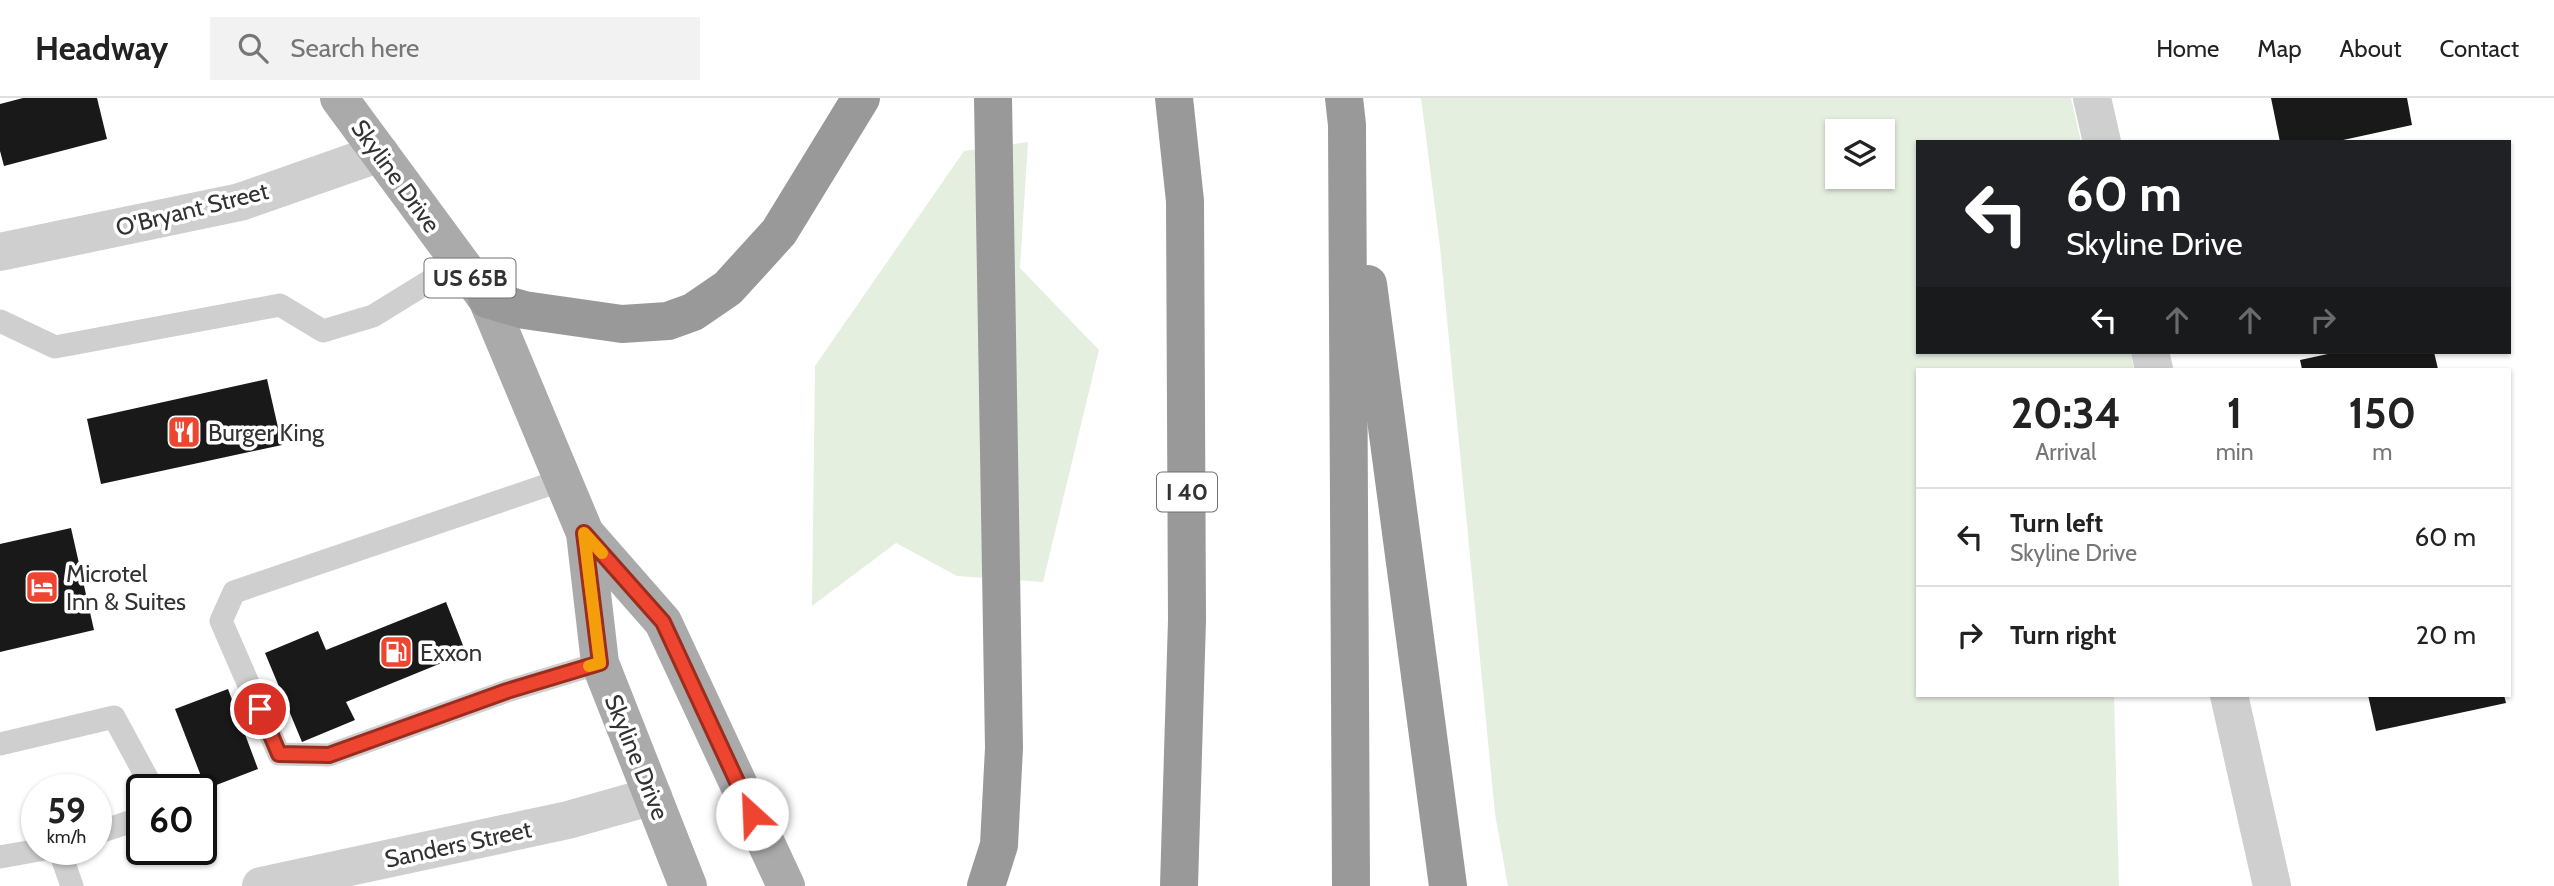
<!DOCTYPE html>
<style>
body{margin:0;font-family:Cabin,sans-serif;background:#f2f2f2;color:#222;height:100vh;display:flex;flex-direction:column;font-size:26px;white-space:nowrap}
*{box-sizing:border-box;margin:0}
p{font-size:23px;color:#767676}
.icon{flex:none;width:38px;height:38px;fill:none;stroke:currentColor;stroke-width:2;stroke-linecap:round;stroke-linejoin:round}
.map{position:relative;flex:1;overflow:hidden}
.sheet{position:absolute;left:1916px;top:270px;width:595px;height:329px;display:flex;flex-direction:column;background:#fff;border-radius:0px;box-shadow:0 2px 5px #0004}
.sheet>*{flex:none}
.top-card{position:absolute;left:1916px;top:42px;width:595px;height:214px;border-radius:0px;box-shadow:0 2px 5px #0004;background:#202124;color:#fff;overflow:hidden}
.tools{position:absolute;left:1825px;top:21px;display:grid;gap:14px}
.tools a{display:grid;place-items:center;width:70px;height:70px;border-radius:0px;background:#fff;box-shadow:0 2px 5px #0004;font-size:35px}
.speed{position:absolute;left:21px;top:676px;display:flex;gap:14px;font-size:35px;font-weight:700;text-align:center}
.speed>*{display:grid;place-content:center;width:91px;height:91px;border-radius:50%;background:#fff;box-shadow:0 2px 5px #0004;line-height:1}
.speed small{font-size:18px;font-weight:400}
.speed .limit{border:4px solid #111;border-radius:10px;background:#fff;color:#111}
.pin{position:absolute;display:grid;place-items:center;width:60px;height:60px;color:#fff;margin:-30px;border:4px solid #fff;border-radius:50%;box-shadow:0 2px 7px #0007}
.me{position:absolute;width:77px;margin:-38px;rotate:335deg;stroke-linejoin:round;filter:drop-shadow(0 0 5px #0008)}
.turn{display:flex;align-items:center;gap:24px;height:147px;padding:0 35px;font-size:32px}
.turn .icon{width:91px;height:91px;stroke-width:2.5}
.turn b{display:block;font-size:49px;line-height:60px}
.lanes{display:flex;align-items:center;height:66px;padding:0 35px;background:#0003;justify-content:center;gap:35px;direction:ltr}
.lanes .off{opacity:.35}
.eta{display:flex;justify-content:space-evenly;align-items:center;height:119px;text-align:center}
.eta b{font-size:42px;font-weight:700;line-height:49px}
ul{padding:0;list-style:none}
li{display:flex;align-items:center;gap:21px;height:98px;padding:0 35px;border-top:2px solid #e0e0e0}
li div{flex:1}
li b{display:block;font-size:26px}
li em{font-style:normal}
header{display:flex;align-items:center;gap:42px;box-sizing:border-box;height:98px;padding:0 35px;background:#fff;border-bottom:2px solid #e0e0e0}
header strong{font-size:33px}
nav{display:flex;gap:38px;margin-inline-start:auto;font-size:24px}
.search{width:490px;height:63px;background:#f2f2f2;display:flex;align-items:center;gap:18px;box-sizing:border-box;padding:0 24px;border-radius:0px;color:#767676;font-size:26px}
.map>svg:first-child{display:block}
.green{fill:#e5efe0;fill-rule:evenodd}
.building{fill:#191919}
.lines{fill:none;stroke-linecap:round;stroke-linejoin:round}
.service{stroke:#cfcfcf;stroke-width:23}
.minor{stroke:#cfcfcf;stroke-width:38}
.primary{stroke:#aaa;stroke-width:38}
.motorway{stroke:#999;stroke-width:38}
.route-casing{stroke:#9b2d1f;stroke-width:18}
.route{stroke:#ee4530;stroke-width:12}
.slow{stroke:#f59e0b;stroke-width:12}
.labels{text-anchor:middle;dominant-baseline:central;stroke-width:7;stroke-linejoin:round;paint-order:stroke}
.shield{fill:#fff;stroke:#707070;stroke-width:2}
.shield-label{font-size:23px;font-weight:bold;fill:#323232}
.street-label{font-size:24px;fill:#323232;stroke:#fff}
.poi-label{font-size:24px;fill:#323232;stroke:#fff;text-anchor:start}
</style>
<header>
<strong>Headway</strong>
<div class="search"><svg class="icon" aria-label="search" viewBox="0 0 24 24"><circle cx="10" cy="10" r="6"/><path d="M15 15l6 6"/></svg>Search here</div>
<nav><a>Home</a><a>Map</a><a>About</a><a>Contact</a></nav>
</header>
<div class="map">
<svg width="2554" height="788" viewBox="0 0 2554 788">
<rect width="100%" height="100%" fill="#fff"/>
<g class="green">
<path d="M1421,0h650l10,44h-163v210h212l4,17h-216v326h196l5,191h-611l-13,-72 -55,-567zM1838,33h45v46h-45z"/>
<polygon points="1028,44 1020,170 1099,252 1043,484 957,478 896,445 812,508 815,268 964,53"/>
</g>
<g class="building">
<polygon points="23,0 97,0 107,41 4,68 0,53 0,6"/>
<polygon points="2271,0 2407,0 2412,27 2334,44 2280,44"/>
<polygon points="2337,254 2434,254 2438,271 2302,271 2300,262"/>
<polygon points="267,281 282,347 101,386 87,321"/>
<polygon points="71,430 94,532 0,554 0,446"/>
<polygon points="446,504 466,555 346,604 355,622 302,644 265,555 318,533 326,552"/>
<polygon points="228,591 258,671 206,691 175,611"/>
<polygon points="2368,597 2504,597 2506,605 2376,633"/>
</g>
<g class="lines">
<g class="service">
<polyline points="0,223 55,249 280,207 323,233 373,218 459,165"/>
<polyline points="562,382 234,494 221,523 279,656 329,657 507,593 600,565"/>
<polyline points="0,646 114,619 153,691"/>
<polyline points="96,735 142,720"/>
<polyline points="59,751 72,788"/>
<polyline points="0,759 45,751"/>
</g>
<g class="minor">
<polyline points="2092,0 2102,44"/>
<polyline points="0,154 240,104 380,55"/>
<polyline points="2150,254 2154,271"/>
<polyline points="2229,597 2272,788"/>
<polyline points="261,788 568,722 653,698"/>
</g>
<g class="primary">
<polyline points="339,0 487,201 585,435 600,565 688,788"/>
<polyline points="585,435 663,524 786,788"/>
</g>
<g class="motorway">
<polyline points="1174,0 1185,103 1187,522 1179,788"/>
<polyline points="1344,0 1347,27 1351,788"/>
<polyline points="1368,186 1448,788"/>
<polyline points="487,201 524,212 622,226 668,223 693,214 728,190 779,134 861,0"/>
<polyline points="986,788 999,747 1004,650 993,0"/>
</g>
</g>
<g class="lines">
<defs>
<polyline id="route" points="260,611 279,656 329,657 507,593 600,565 584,435 663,524 752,716"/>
</defs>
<use href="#route" class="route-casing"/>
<use href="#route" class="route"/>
<polyline class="slow" points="589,568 600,565 584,435 602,455"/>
</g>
<defs>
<symbol id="restaurant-square" viewBox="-11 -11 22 22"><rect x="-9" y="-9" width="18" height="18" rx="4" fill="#ee4530" stroke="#fff"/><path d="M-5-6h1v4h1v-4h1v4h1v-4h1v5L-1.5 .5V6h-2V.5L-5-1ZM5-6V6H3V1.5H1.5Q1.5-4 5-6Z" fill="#fff"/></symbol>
<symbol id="hotel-square" viewBox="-11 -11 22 22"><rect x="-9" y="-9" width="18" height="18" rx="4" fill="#ee4530" stroke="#fff"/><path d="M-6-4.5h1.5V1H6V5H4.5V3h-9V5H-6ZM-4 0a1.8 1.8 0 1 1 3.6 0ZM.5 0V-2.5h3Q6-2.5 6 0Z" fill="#fff"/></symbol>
<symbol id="fuel-square" viewBox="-11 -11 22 22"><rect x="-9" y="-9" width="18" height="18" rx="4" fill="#ee4530" stroke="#fff"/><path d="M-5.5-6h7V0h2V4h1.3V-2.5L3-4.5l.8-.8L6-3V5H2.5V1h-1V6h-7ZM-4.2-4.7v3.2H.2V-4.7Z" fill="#fff"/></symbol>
</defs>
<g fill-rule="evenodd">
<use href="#restaurant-square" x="165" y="315" width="38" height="38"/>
<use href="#hotel-square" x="23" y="470" width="38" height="38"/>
<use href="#fuel-square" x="377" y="535" width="38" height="38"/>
</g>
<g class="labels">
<g class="shield">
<rect x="424.5" y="160.5" width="91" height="39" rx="5"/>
<rect x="1157" y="374.5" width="60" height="39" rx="5"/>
</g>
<g class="shield-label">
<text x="470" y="180">US 65B</text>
<text x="1187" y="394">I 40</text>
</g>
<g class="street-label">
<text transform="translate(396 78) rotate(54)">Skyline Drive</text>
<text transform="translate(192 111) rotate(-14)">O'Bryant Street</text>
<text transform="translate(637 659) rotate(68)">Skyline Drive</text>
<text transform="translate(458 746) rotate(-12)">Sanders Street</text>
</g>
<g class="poi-label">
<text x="208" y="334">Burger King</text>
<text x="66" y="475">Microtel<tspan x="66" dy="28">Inn &amp; Suites</tspan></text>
<text x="420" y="554">Exxon</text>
</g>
</g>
</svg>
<div class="tools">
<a><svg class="icon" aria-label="layers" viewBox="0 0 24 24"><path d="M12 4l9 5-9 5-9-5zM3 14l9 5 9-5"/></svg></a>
</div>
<div class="speed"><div>59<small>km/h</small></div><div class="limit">60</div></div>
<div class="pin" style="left:260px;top:611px;background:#d93025"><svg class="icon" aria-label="arrive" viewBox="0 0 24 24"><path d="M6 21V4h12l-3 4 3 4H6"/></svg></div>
<svg class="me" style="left:752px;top:716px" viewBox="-20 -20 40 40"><circle r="19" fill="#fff"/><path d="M0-13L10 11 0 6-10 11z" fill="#ee4530"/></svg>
<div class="top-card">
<div class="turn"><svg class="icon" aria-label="left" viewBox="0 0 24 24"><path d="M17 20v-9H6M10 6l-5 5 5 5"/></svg><div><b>60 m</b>Skyline Drive</div></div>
<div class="lanes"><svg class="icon" aria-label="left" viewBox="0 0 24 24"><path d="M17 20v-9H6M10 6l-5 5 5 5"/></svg><svg class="icon off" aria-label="ahead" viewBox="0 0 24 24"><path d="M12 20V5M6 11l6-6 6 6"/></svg><svg class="icon off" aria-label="ahead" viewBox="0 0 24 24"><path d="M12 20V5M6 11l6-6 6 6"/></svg><svg class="icon off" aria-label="right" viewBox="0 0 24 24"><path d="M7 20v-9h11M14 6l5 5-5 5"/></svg></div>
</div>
<section class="sheet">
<div class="eta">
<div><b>20:34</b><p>Arrival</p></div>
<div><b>1</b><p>min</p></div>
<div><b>150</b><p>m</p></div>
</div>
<ul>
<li><svg class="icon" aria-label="left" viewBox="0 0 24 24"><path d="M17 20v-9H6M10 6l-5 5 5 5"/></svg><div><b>Turn left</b><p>Skyline Drive</p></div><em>60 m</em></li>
<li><svg class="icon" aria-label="right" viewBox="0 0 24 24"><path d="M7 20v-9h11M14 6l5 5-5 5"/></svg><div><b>Turn right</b></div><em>20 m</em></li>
</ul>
</section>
</div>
